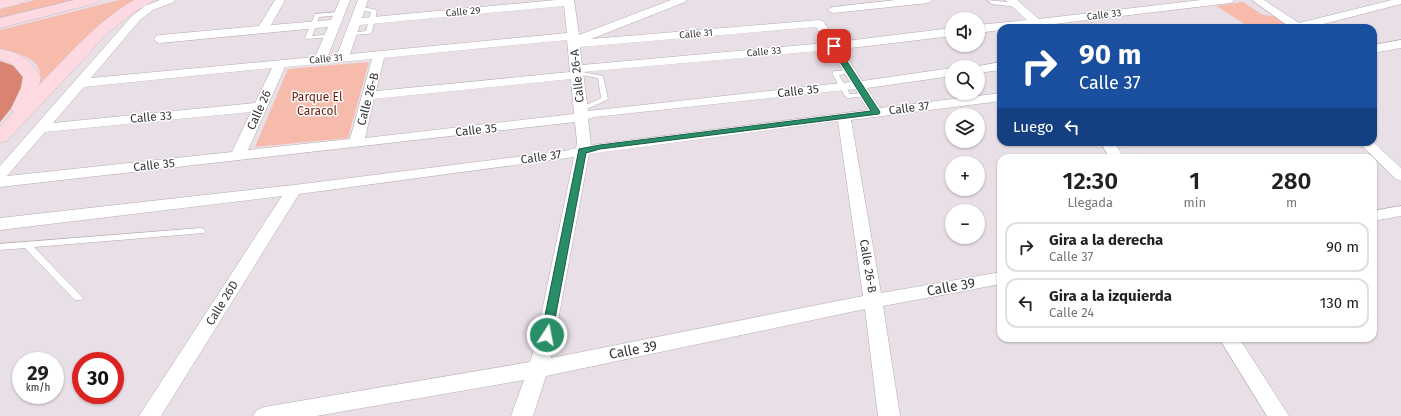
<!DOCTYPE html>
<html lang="es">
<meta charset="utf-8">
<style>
body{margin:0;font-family:"Fira Sans",sans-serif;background:#f2f2f2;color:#222;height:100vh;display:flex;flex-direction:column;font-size:15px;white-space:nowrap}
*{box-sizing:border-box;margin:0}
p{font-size:13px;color:#767676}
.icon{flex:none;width:22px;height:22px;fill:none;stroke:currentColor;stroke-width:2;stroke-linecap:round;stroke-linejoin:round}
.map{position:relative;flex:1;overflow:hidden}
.sheet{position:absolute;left:997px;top:154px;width:380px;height:188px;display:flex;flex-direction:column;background:#fff;border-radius:12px;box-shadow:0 1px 3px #0004}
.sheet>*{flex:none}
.top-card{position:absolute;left:997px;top:24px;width:380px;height:122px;border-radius:12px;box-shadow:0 1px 3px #0004;background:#1a4fa0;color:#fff;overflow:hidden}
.controls{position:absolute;left:945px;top:12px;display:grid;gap:8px}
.controls a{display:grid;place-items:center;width:40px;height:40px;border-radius:50%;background:#fff;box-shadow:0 1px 3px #0004;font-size:20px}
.speed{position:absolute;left:12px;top:352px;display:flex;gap:8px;font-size:20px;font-weight:700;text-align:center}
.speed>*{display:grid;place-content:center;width:52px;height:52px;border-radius:50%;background:#fff;box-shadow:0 1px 3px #0004;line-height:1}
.speed small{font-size:10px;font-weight:400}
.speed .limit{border:6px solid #d22;background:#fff;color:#111}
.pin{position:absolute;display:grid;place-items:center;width:34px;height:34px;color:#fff;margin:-17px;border-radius:8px;box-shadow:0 2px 6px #0006}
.me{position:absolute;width:44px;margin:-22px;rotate:11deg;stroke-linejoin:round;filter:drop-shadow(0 0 3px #0008)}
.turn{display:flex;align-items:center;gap:14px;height:84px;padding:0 16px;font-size:18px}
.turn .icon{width:52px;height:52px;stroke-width:2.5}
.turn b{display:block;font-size:28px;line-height:34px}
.then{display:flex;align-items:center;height:38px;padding:0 16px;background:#0003;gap:8px;font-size:15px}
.eta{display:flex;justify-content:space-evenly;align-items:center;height:68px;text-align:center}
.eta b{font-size:24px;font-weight:600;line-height:28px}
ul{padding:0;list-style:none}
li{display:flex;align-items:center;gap:12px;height:50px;margin:0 8px 6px;padding:0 8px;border:2px solid #e0e0e0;border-radius:12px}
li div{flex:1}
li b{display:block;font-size:15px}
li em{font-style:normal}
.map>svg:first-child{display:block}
.green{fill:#f7bbac}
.forest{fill:#d88470}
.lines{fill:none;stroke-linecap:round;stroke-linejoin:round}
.lane-casing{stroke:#b3aab2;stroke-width:1}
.street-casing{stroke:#b3aab2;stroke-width:1}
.primary-casing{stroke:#c0bebf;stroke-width:1}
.lane{fill:#fff;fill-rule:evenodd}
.street{fill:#fff;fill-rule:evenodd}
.primary{fill:#fdd9e2;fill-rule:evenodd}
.route{fill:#298d68;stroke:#1b5c44}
.labels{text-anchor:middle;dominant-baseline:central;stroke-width:3;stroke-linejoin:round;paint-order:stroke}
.far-street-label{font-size:10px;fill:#393538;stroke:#fff}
.street-label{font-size:12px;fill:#393538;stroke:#fff}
.park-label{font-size:12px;fill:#691e0d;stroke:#fff}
.near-street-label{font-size:14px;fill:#393538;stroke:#fff}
</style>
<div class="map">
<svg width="1401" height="416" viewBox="0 0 1401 416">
<rect width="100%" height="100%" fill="#e8dfe7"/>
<g class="green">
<polygon points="35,0 84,0 0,21 0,9"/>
<path d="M119,0h19l-99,90c8,-31 -14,-35 -39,-41v-19z"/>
<polygon points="1243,2 1263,15 1274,16 1290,28 1251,28 1216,6"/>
<polygon points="369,62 348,138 255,147 288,69"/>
</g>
<polygon class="forest" points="0,61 17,67 28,79 17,101 0,122"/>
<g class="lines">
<defs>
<g id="lane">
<polygon points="987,0 1016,3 1019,5 1016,7 992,4"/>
<polygon points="360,7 374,9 377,11 372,32 369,34 349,35 349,33 366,31 371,12 358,10 357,9"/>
<polygon points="339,12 341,13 341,15 319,17 312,36 330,34 332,35 332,37 306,39 305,38 315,14"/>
<polygon points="1042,25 1051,27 1052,28 1040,28 1040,26"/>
<polygon points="850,70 853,72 852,73 839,75 850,94 865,93 868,95 867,96 848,98 845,96 832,73 835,71"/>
<polygon points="577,71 603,76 608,99 607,100 582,111 578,111 578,109 601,98 598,78 575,74 575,72"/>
<polygon points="201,228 204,229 205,231 204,233 34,247 81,296 83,298 81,300 75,300 25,248 0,250 0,244"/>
</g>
<g id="street">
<path d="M160,0h15l-1,2 -21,8 -13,10 -49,58 224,-21 13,-30 -168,16 -4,-1 -2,-3 2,-3 4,-1 99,-9 16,-26h10l-14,25 60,-5 9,-20h10l-22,56 9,-1 21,-55h10l-6,18 194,-18h18l5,35 92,-35h15l-1,2 -94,37 228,-19 4,1 14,21 115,-14v8l-110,13 20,32 90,-13v8l-85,12 13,20 121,-15v8l-150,19 30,173 120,-21v12l-118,22 17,110h-22l-13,-107 -319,67 -13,40h-22l13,-36 -208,36h-63l4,-6 7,-3 266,-45 4,-12 40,-193 -275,37 -138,222h-22l143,-220 -282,34v-12l294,-33 270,-34 12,-3 1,-6 -2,-20 -575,65v-21l132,-150 13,-10zM564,6l3,27 -217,21 10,-29zM816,27l10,16 -244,22 -2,-18zM567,40l3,32 -194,19 8,-33zM830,50l20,32 -262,29 -5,-39zM372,59l-22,80 -102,11 37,-83zM272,68l-17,35 -202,20 31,-36zM571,79l3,35 -209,24 9,-39zM855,89l13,21 -277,35 -3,-26 7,-2zM251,112l-19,40 -225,24 38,-44zM838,121l25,175 -312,62 38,-204z"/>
<polygon points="896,0 933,0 928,3 833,13 827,10 833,7"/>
<polygon points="1005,0 1017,0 1039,19 1201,0 1235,0 1230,3 1046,25 1045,28 1036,28 1034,26 1001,28 1001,30 978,33 978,25 1027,20"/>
<polygon points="1252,0 1264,0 1299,23 1392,0 1401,0 1401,4 1308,28 1291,28"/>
<polygon points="1401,40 1401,48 1373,53 1373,45"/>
<polygon points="1001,62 1001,70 978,73 978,67 973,67"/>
<polygon points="1100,142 1114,142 1124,158 1110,158"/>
<polygon points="1358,142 1373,142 1401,168 1401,181 1396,179"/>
<polygon points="1401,206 1401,216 1373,221 1373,211"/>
<polygon points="1219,338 1239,338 1289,416 1267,416"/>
</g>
<g id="primary">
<polygon points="0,0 26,0 23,3 0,9"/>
<polygon points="74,0 100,0 97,3 0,28 0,18"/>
<path d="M134,0h19l-3,3 -16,9 -25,20 -102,109 -7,2v-17l13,-14 -2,-3 10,-21 2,-11 -10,-12 -13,-6v-10c22,4 29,10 41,28l-2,8c30,-30 58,-64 95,-85z"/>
</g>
</defs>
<use href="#lane" class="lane-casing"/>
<use href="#street" class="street-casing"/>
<use href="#primary" class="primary-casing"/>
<use href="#lane" class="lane"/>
<use href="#street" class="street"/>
<use href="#primary" class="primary"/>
</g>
<polygon class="route" points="834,44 837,46 880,112 879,114 600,149 586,153 552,335 551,338 547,340 543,338 541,335 579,149 600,145 871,111 830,46"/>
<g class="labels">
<g class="far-street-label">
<text transform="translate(463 12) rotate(-5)">Calle 29</text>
<text transform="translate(1104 15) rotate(-7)">Calle 33</text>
<text transform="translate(696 34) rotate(-5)">Calle 31</text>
<text transform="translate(764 52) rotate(-5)">Calle 33</text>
<text transform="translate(326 59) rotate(-5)">Calle 31</text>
</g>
<g class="street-label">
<text transform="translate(577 76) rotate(-96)">Calle 26-A</text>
<text transform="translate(798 91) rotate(-6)">Calle 35</text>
<text transform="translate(368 99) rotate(-75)">Calle 26-B</text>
<text transform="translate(909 108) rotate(-7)">Calle 37</text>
<text transform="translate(259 110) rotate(-66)">Calle 26</text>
<text transform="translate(151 117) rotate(-5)">Calle 33</text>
<text transform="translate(476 130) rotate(-6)">Calle 35</text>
<text transform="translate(541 157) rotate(-8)">Calle 37</text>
<text transform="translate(154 165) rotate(-6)">Calle 35</text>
<text transform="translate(868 266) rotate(81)">Calle 26-B</text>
<text transform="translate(222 303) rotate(-58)">Calle 26D</text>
</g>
<g class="park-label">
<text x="317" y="97">Parque El<tspan x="317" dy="14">Caracol</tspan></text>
</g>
<g class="near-street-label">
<text transform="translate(951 287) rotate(-10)">Calle 39</text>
<text transform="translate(633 350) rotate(-11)">Calle 39</text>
</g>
</g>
</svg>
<div class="controls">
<a><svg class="icon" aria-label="sound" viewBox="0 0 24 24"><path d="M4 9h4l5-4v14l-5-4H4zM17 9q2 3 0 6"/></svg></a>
<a><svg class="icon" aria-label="search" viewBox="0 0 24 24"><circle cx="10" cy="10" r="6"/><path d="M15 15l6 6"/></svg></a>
<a><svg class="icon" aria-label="layers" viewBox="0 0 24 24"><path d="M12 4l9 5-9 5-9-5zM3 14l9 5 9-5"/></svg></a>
<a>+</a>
<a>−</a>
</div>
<div class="speed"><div>29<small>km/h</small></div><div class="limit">30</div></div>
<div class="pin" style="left:834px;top:46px;background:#d93025"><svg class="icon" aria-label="arrive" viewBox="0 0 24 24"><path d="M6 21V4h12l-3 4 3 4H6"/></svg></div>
<svg class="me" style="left:547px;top:335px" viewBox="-20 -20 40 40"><circle r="17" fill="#298d68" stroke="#fff" stroke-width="3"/><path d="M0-11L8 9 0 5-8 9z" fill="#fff"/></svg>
<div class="top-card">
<div class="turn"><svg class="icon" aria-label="right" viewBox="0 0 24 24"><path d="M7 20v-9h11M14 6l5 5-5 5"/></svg><div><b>90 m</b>Calle 37</div></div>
<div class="then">Luego<svg class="icon" aria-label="left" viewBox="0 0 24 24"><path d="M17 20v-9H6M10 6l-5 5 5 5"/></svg></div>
</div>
<section class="sheet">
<div class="eta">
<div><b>12:30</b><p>Llegada</p></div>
<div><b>1</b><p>min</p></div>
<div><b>280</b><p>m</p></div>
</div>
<ul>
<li><svg class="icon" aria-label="right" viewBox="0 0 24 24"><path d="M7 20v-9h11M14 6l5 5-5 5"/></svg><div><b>Gira a la derecha</b><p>Calle 37</p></div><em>90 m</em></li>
<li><svg class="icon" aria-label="left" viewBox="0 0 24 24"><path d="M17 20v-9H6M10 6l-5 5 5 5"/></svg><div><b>Gira a la izquierda</b><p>Calle 24</p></div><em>130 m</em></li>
</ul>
</section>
</div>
